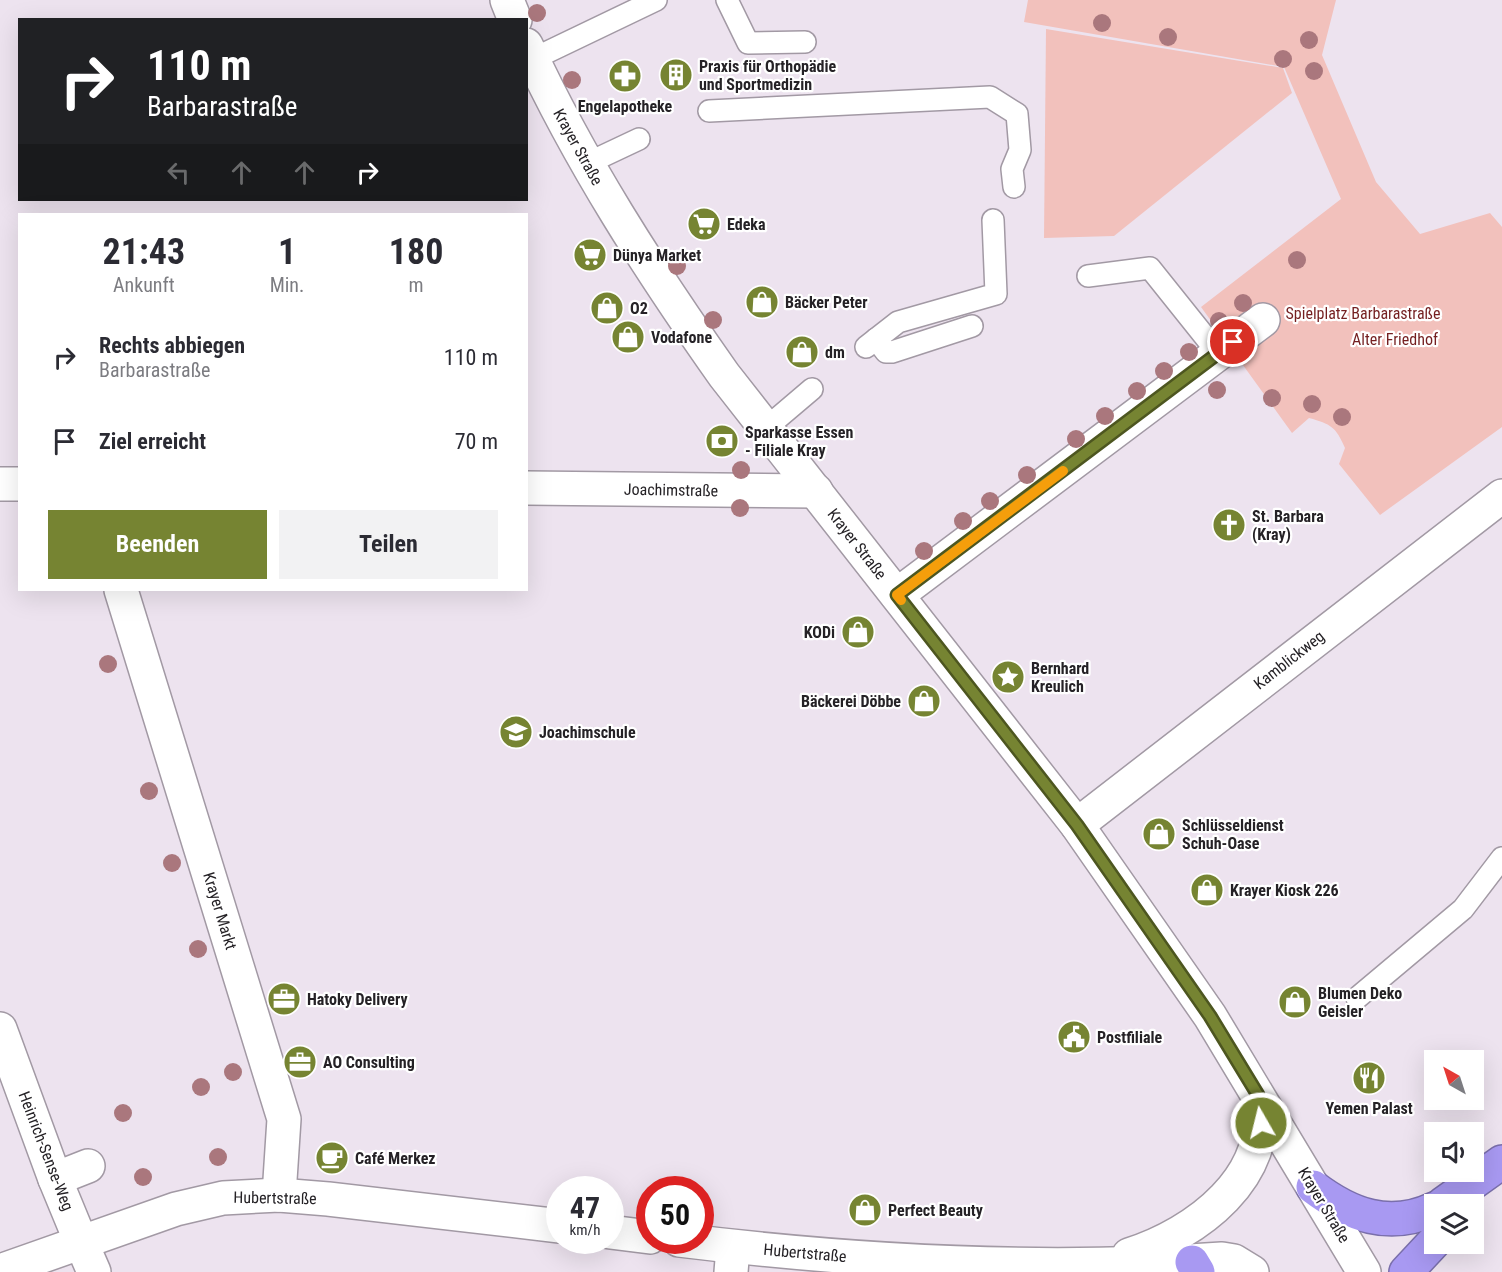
<!DOCTYPE html>
<html lang="de">
<meta charset="utf-8">
<style>
body{margin:0;font-family:"Roboto Condensed",sans-serif;background:#f2f2f3;color:#2b2b33;height:100vh;display:flex;flex-direction:column;font-size:22px;white-space:nowrap}
*{box-sizing:border-box;margin:0}
p{font-size:20px;color:#7c7c81}
.icon{flex:none;width:33px;height:33px;fill:none;stroke:currentColor;stroke-width:2;stroke-linecap:round;stroke-linejoin:round}
.map{position:relative;flex:1;overflow:hidden}
.details{position:absolute;left:18px;top:213px;width:510px;height:378px;display:flex;flex-direction:column;background:#fff;border-radius:0px;box-shadow:0 6px 24px #0002}
.details>*{flex:none}
.guide{position:absolute;left:18px;top:18px;width:510px;height:183px;border-radius:0px;box-shadow:0 6px 24px #0002;background:#202124;color:#fff;overflow:hidden}
.needle{width:39px;rotate:321deg}
.fabs{position:absolute;left:1424px;top:1050px;display:grid;gap:12px}
.fabs a{display:grid;place-items:center;width:60px;height:60px;border-radius:0px;background:#fff;box-shadow:0 6px 24px #0002;font-size:30px}
.speed{position:absolute;left:546px;top:1176px;display:flex;gap:12px;font-size:30px;font-weight:700;text-align:center}
.speed>*{display:grid;place-content:center;width:78px;height:78px;border-radius:50%;background:#fff;box-shadow:0 6px 24px #0002;line-height:1}
.speed small{font-size:15px;font-weight:400}
.speed .limit{border:9px solid #d22;background:#fff;color:#111}
.pin{position:absolute;display:grid;place-items:center;width:51px;height:51px;color:#fff;margin:-26px;border:3px solid #fff;border-radius:50%;box-shadow:0 2px 6px #0007}
.me{position:absolute;width:66px;margin:-33px;rotate:352deg;stroke-linejoin:round;filter:drop-shadow(0 0 4px #0008)}
.turn{display:flex;align-items:center;gap:21px;height:126px;padding:0 30px;font-size:27px}
.turn .icon{width:78px;height:78px;stroke-width:2.5}
.turn b{display:block;font-size:42px;line-height:51px}
.lanes{display:flex;align-items:center;height:57px;padding:0 30px;background:#0003;justify-content:center;gap:30px;direction:ltr}
.lanes .off{opacity:.35}
.eta{display:flex;justify-content:space-evenly;align-items:center;height:102px;text-align:center}
.eta b{font-size:36px;font-weight:700;line-height:42px}
.button{display:flex;gap:12px;margin-top:auto;padding:12px 30px}
.button a{flex:1;height:69px;border-radius:0px;background:#768432;color:#fff;font-size:24px;font-weight:700;line-height:69px;text-align:center}
.button a+a{background:#f2f2f3;color:#2b2b33}
ul{padding:0;list-style:none}
li{display:flex;align-items:center;gap:18px;height:84px;padding:0 30px}
li div{flex:1}
li b{display:block;font-size:22px}
li em{font-style:normal}
.map>svg:first-child{display:block}
.green{fill:#f2c1bc}
.lines{fill:none;stroke-linecap:round;stroke-linejoin:round}
.lane-casing{stroke:#a299a4;stroke-width:24}
.street-casing{stroke:#a299a4;stroke-width:36}
.secondary-casing{stroke:#a299a4;stroke-width:36}
.highway-casing{stroke:#7a6fab;stroke-width:36}
.lane{stroke:#fff;stroke-width:21}
.street{stroke:#fff;stroke-width:33}
.secondary{stroke:#fff;stroke-width:33}
.highway{stroke:#a899f2;stroke-width:33}
.tree{fill:#aa777d}
.route-casing{stroke:#4d5620;stroke-width:15}
.route{stroke:#768432;stroke-width:10}
.slow{stroke:#f59e0b;stroke-width:10}
.labels{text-anchor:middle;dominant-baseline:central;stroke-width:4.5;stroke-linejoin:round;paint-order:stroke}
.poi-label{font-size:16px;font-weight:bold;fill:#252226;stroke:#fff;text-anchor:start}
.street-label{font-size:16px;fill:#252226;stroke:#fff}
.park-label{font-size:16px;fill:#741f20;stroke:#fff}
</style>
<div class="map">
<svg width="1502" height="1272" viewBox="0 0 1502 1272">
<rect width="100%" height="100%" fill="#ede3ef"/>
<g class="green">
<path d="M1028,0h308l-14,55 54,127 44,52 70,-21 12,14v200l-122,88 -41,-51 6,-16c-9,-21 -14,-24 -36,-30l-17,15 -91,-126 140,-108 -57,-132 -260,-45z"/>
<polygon points="1046,29 1283,68 1292,93 1114,236 1044,238"/>
</g>
<g class="lines">
<defs>
<g id="lane">
<polyline points="727,0 748,43 805,42"/>
<polyline points="533,59 656,0"/>
<polyline points="709,111 990,97 1017,114 1020,150 1012,169 1014,187"/>
<polyline points="586,164 639,139"/>
<polyline points="1088,276 1150,268 1218,353"/>
<polyline points="876,339 886,352 892,352 972,326"/>
<polyline points="866,347 898,322 996,294 993,220"/>
<polyline points="766,428 812,389"/>
<polyline points="1357,998 1463,909 1502,858"/>
</g>
<g id="street">
<polyline points="0,484 20,484"/>
<polyline points="526,488 816,491"/>
<polyline points="121,590 284,1119 279,1195"/>
<polyline points="897,595 1263,320"/>
<polyline points="1077,825 1502,496"/>
<polyline points="55,1179 88,1166"/>
<polyline points="81,1242 94,1272"/>
<polyline points="731,1272 733,1247"/>
</g>
<g id="secondary">
<polyline points="507,0 515,20"/>
<path d="M526,45c54,117 124,225 198,330l353,450 133,191 154,256"/>
<polyline points="0,1029 55,1179 81,1242"/>
<polyline points="610,1232 650,1237"/>
<path d="M679,1240c180,22 362,32 543,19l12,2 18,11"/>
<path d="M1129,1255c67,-21 145,-79 129,-158"/>
<polyline points="0,1271 176,1209 223,1198 279,1195 328,1199 560,1226"/>
</g>
<g id="highway">
<path d="M1313,1187c37,28 76,43 121,22"/>
<polyline points="1443,1204 1502,1162"/>
<polyline points="1192,1262 1198,1272"/>
<polyline points="1406,1272 1434,1242"/>
</g>
</defs>
<use href="#lane" class="lane-casing"/>
<use href="#street" class="street-casing"/>
<use href="#secondary" class="secondary-casing"/>
<use href="#highway" class="highway-casing"/>
<use href="#lane" class="lane"/>
<use href="#street" class="street"/>
<use href="#secondary" class="secondary"/>
<use href="#highway" class="highway"/>
</g>
<g class="tree">
<circle cx="537" cy="13" r="9"/>
<circle cx="1102" cy="23" r="9"/>
<circle cx="1168" cy="37" r="9"/>
<circle cx="1309" cy="40" r="9"/>
<circle cx="1283" cy="59" r="9"/>
<circle cx="1314" cy="71" r="9"/>
<circle cx="572" cy="80" r="9"/>
<circle cx="1297" cy="260" r="9"/>
<circle cx="677" cy="266" r="9"/>
<circle cx="1243" cy="303" r="9"/>
<circle cx="713" cy="320" r="9"/>
<circle cx="1219" cy="321" r="9"/>
<circle cx="1189" cy="352" r="9"/>
<circle cx="1164" cy="371" r="9"/>
<circle cx="1217" cy="390" r="9"/>
<circle cx="1137" cy="391" r="9"/>
<circle cx="1272" cy="398" r="9"/>
<circle cx="1312" cy="404" r="9"/>
<circle cx="1105" cy="416" r="9"/>
<circle cx="1342" cy="417" r="9"/>
<circle cx="1076" cy="439" r="9"/>
<circle cx="741" cy="470" r="9"/>
<circle cx="1027" cy="475" r="9"/>
<circle cx="990" cy="501" r="9"/>
<circle cx="740" cy="508" r="9"/>
<circle cx="963" cy="521" r="9"/>
<circle cx="924" cy="551" r="9"/>
<circle cx="108" cy="664" r="9"/>
<circle cx="149" cy="791" r="9"/>
<circle cx="172" cy="863" r="9"/>
<circle cx="198" cy="949" r="9"/>
<circle cx="233" cy="1072" r="9"/>
<circle cx="201" cy="1087" r="9"/>
<circle cx="123" cy="1113" r="9"/>
<circle cx="218" cy="1157" r="9"/>
<circle cx="143" cy="1177" r="9"/>
</g>
<g class="lines">
<defs>
<polyline id="route" points="1233,342 897,595 1077,825 1210,1016 1258,1095 1261,1123"/>
</defs>
<use href="#route" class="route-casing"/>
<use href="#route" class="route"/>
<polyline class="slow" points="901,600 897,595 1063,471"/>
</g>
<defs>
<symbol id="building-disc" viewBox="-11 -11 22 22"><circle r="9.5" fill="#768432" stroke="#fff"/><path d="M-4-6H4V6H1V3H-1V6H-4ZM-2.5-4.3h1.7v1.8h-1.7ZM.8-4.3h1.7v1.8H.8ZM-2.5-1h1.7V.8h-1.7ZM.8-1h1.7V.8H.8Z" fill="#fff"/></symbol>
<symbol id="pharmacy-disc" viewBox="-11 -11 22 22"><circle r="9.5" fill="#768432" stroke="#fff"/><path d="M-2-6h4v4h4v4h-4v4h-4v-4h-4v-4h4Z" fill="#fff"/></symbol>
<symbol id="supermarket-disc" viewBox="-11 -11 22 22"><circle r="9.5" fill="#768432" stroke="#fff"/><path d="M-6-5.5h2.5l.6 2H6L4.5 2H-2.5L-4.4-4H-6ZM-1.5 3.2a1.3 1.3 0 1 0 .1 0ZM3 3.2a1.3 1.3 0 1 0 .1 0Z" fill="#fff"/></symbol>
<symbol id="shop-disc" viewBox="-11 -11 22 22"><circle r="9.5" fill="#768432" stroke="#fff"/><path d="M-5-2.5h2.3a2.7 3.5 0 0 1 5.4 0H5L5.5 6h-11ZM-1.5-2.5h3a1.5 2.3 0 0 0-3 0Z" fill="#fff"/></symbol>
<symbol id="bank-disc" viewBox="-11 -11 22 22"><circle r="9.5" fill="#768432" stroke="#fff"/><path d="M-6-4H6V4H-6ZM0-2.3a2.3 2.3 0 1 0 0 4.6a2.3 2.3 0 1 0 0-4.6Z" fill="#fff"/></symbol>
<symbol id="church-disc" viewBox="-11 -11 22 22"><circle r="9.5" fill="#768432" stroke="#fff"/><path d="M-1.2-6h2.4v3.5h3.3v2.4h-3.3V6h-2.4V-.1h-3.3v-2.4h3.3Z" fill="#fff"/></symbol>
<symbol id="sight-disc" viewBox="-11 -11 22 22"><circle r="9.5" fill="#768432" stroke="#fff"/><path d="M0-6L1.8-2.2L6-1.7L2.9 1.2L3.7 5.4L0 3.3L-3.7 5.4L-2.9 1.2L-6-1.7L-1.8-2.2Z" fill="#fff"/></symbol>
<symbol id="school-disc" viewBox="-11 -11 22 22"><circle r="9.5" fill="#768432" stroke="#fff"/><path d="M0-5L7-2L0 1L-7-2ZM-4 1L0 2.5L4 1V4Q0 6-4 4Z" fill="#fff"/></symbol>
<symbol id="office-disc" viewBox="-11 -11 22 22"><circle r="9.5" fill="#768432" stroke="#fff"/><path d="M-6-3h4V-5.5h4V-3h4V5H-6ZM-1-4.5V-3h2v-1.5ZM-6 0V1H6V0Z" fill="#fff"/></symbol>
<symbol id="civic-disc" viewBox="-11 -11 22 22"><circle r="9.5" fill="#768432" stroke="#fff"/><path d="M-.6-6.5H3V-4.5H.6V-3L4-1V1h2V6H-6V1h2V-1L-.6-3ZM-1.2 2.5V6h2.4V2.5Z" fill="#fff"/></symbol>
<symbol id="restaurant-disc" viewBox="-11 -11 22 22"><circle r="9.5" fill="#768432" stroke="#fff"/><path d="M-5-6h1v4h1v-4h1v4h1v-4h1v5L-1.5 .5V6h-2V.5L-5-1ZM5-6V6H3V1.5H1.5Q1.5-4 5-6Z" fill="#fff"/></symbol>
<symbol id="cafe-disc" viewBox="-11 -11 22 22"><circle r="9.5" fill="#768432" stroke="#fff"/><path d="M-5.5-4.5H6V0H3Q3 3.5 0 3.5H-2.5Q-5.5 3.5-5.5 0ZM3-3.2v2h1.7v-2ZM-6 4.5H4V6H-6Z" fill="#fff"/></symbol>
</defs>
<g fill-rule="evenodd">
<use href="#building-disc" x="657" y="56" width="38" height="38"/>
<use href="#pharmacy-disc" x="606" y="57" width="38" height="38"/>
<use href="#supermarket-disc" x="685" y="205" width="38" height="38"/>
<use href="#supermarket-disc" x="571" y="236" width="38" height="38"/>
<use href="#shop-disc" x="743" y="283" width="38" height="38"/>
<use href="#shop-disc" x="588" y="289" width="38" height="38"/>
<use href="#shop-disc" x="609" y="318" width="38" height="38"/>
<use href="#shop-disc" x="783" y="333" width="38" height="38"/>
<use href="#bank-disc" x="703" y="422" width="38" height="38"/>
<use href="#church-disc" x="1210" y="506" width="38" height="38"/>
<use href="#shop-disc" x="839" y="613" width="38" height="38"/>
<use href="#sight-disc" x="989" y="658" width="38" height="38"/>
<use href="#shop-disc" x="905" y="682" width="38" height="38"/>
<use href="#school-disc" x="497" y="713" width="38" height="38"/>
<use href="#shop-disc" x="1140" y="815" width="38" height="38"/>
<use href="#shop-disc" x="1188" y="871" width="38" height="38"/>
<use href="#office-disc" x="265" y="980" width="38" height="38"/>
<use href="#shop-disc" x="1276" y="983" width="38" height="38"/>
<use href="#civic-disc" x="1055" y="1018" width="38" height="38"/>
<use href="#office-disc" x="281" y="1043" width="38" height="38"/>
<use href="#restaurant-disc" x="1350" y="1059" width="38" height="38"/>
<use href="#cafe-disc" x="313" y="1139" width="38" height="38"/>
<use href="#shop-disc" x="846" y="1191" width="38" height="38"/>
</g>
<g class="labels">
<g class="poi-label">
<text x="699" y="66">Praxis für Orthopädie<tspan x="699" dy="18">und Sportmedizin</tspan></text>
<text x="625" y="106" text-anchor="middle">Engelapotheke</text>
<text x="727" y="224">Edeka</text>
<text x="613" y="255">Dünya Market</text>
<text x="785" y="302">Bäcker Peter</text>
<text x="630" y="308">O2</text>
<text x="651" y="337">Vodafone</text>
<text x="825" y="352">dm</text>
<text x="745" y="432">Sparkasse Essen<tspan x="745" dy="18">- Filiale Kray</tspan></text>
<text x="1252" y="516">St. Barbara<tspan x="1252" dy="18">(Kray)</tspan></text>
<text x="835" y="632" text-anchor="end">KODi</text>
<text x="1031" y="668">Bernhard<tspan x="1031" dy="18">Kreulich</tspan></text>
<text x="901" y="701" text-anchor="end">Bäckerei Döbbe</text>
<text x="539" y="732">Joachimschule</text>
<text x="1182" y="825">Schlüsseldienst<tspan x="1182" dy="18">Schuh-Oase</tspan></text>
<text x="1230" y="890">Krayer Kiosk 226</text>
<text x="1318" y="993">Blumen Deko<tspan x="1318" dy="18">Geisler</tspan></text>
<text x="307" y="999">Hatoky Delivery</text>
<text x="1097" y="1037">Postfiliale</text>
<text x="323" y="1062">AO Consulting</text>
<text x="1369" y="1108" text-anchor="middle">Yemen Palast</text>
<text x="355" y="1158">Café Merkez</text>
<text x="888" y="1210">Perfect Beauty</text>
</g>
<g class="street-label">
<text transform="translate(578 147) rotate(61)">Krayer Straße</text>
<text transform="translate(671 490) rotate(1)">Joachimstraße</text>
<text transform="translate(857 544) rotate(52)">Krayer Straße</text>
<text transform="translate(1289 660) rotate(-38)">Kamblickweg</text>
<text transform="translate(220 911) rotate(73)">Krayer Markt</text>
<text transform="translate(46 1151) rotate(69)">Heinrich-Sense-Weg</text>
<text transform="translate(275 1198) rotate(1)">Hubertstraße</text>
<text transform="translate(1324 1205) rotate(59)">Krayer Straße</text>
<text transform="translate(805 1253) rotate(5)">Hubertstraße</text>
</g>
<g class="park-label">
<text x="1363" y="313">Spielplatz Barbarastraße</text>
<text x="1395" y="339">Alter Friedhof</text>
</g>
</g>
</svg>
<div class="fabs">
<a><svg class="needle" viewBox="-14 -14 28 28"><path d="M0-13l5 13h-10z" fill="#e53935"/><path d="M0 13l5-13h-10z" fill="#7c7c81"/></svg></a>
<a><svg class="icon" aria-label="sound" viewBox="0 0 24 24"><path d="M4 9h4l5-4v14l-5-4H4zM17 9q2 3 0 6"/></svg></a>
<a><svg class="icon" aria-label="layers" viewBox="0 0 24 24"><path d="M12 4l9 5-9 5-9-5zM3 14l9 5 9-5"/></svg></a>
</div>
<div class="speed"><div>47<small>km/h</small></div><div class="limit">50</div></div>
<div class="pin" style="left:1233px;top:342px;background:#d93025"><svg class="icon" aria-label="arrive" viewBox="0 0 24 24"><path d="M6 21V4h12l-3 4 3 4H6"/></svg></div>
<svg class="me" style="left:1261px;top:1123px" viewBox="-20 -20 40 40"><circle r="17" fill="#768432" stroke="#fff" stroke-width="3"/><path d="M0-11L8 9 0 5-8 9z" fill="#fff"/></svg>
<div class="guide">
<div class="turn"><svg class="icon" aria-label="right" viewBox="0 0 24 24"><path d="M7 20v-9h11M14 6l5 5-5 5"/></svg><div><b>110 m</b>Barbarastraße</div></div>
<div class="lanes"><svg class="icon off" aria-label="left" viewBox="0 0 24 24"><path d="M17 20v-9H6M10 6l-5 5 5 5"/></svg><svg class="icon off" aria-label="ahead" viewBox="0 0 24 24"><path d="M12 20V5M6 11l6-6 6 6"/></svg><svg class="icon off" aria-label="ahead" viewBox="0 0 24 24"><path d="M12 20V5M6 11l6-6 6 6"/></svg><svg class="icon" aria-label="right" viewBox="0 0 24 24"><path d="M7 20v-9h11M14 6l5 5-5 5"/></svg></div>
</div>
<section class="details">
<div class="eta">
<div><b>21:43</b><p>Ankunft</p></div>
<div><b>1</b><p>Min.</p></div>
<div><b>180</b><p>m</p></div>
</div>
<ul>
<li><svg class="icon" aria-label="right" viewBox="0 0 24 24"><path d="M7 20v-9h11M14 6l5 5-5 5"/></svg><div><b>Rechts abbiegen</b><p>Barbarastraße</p></div><em>110 m</em></li>
<li><svg class="icon" aria-label="arrive" viewBox="0 0 24 24"><path d="M6 21V4h12l-3 4 3 4H6"/></svg><div><b>Ziel erreicht</b></div><em>70 m</em></li>
</ul>
<div class="button"><a>Beenden</a><a>Teilen</a></div>
</section>
</div>
